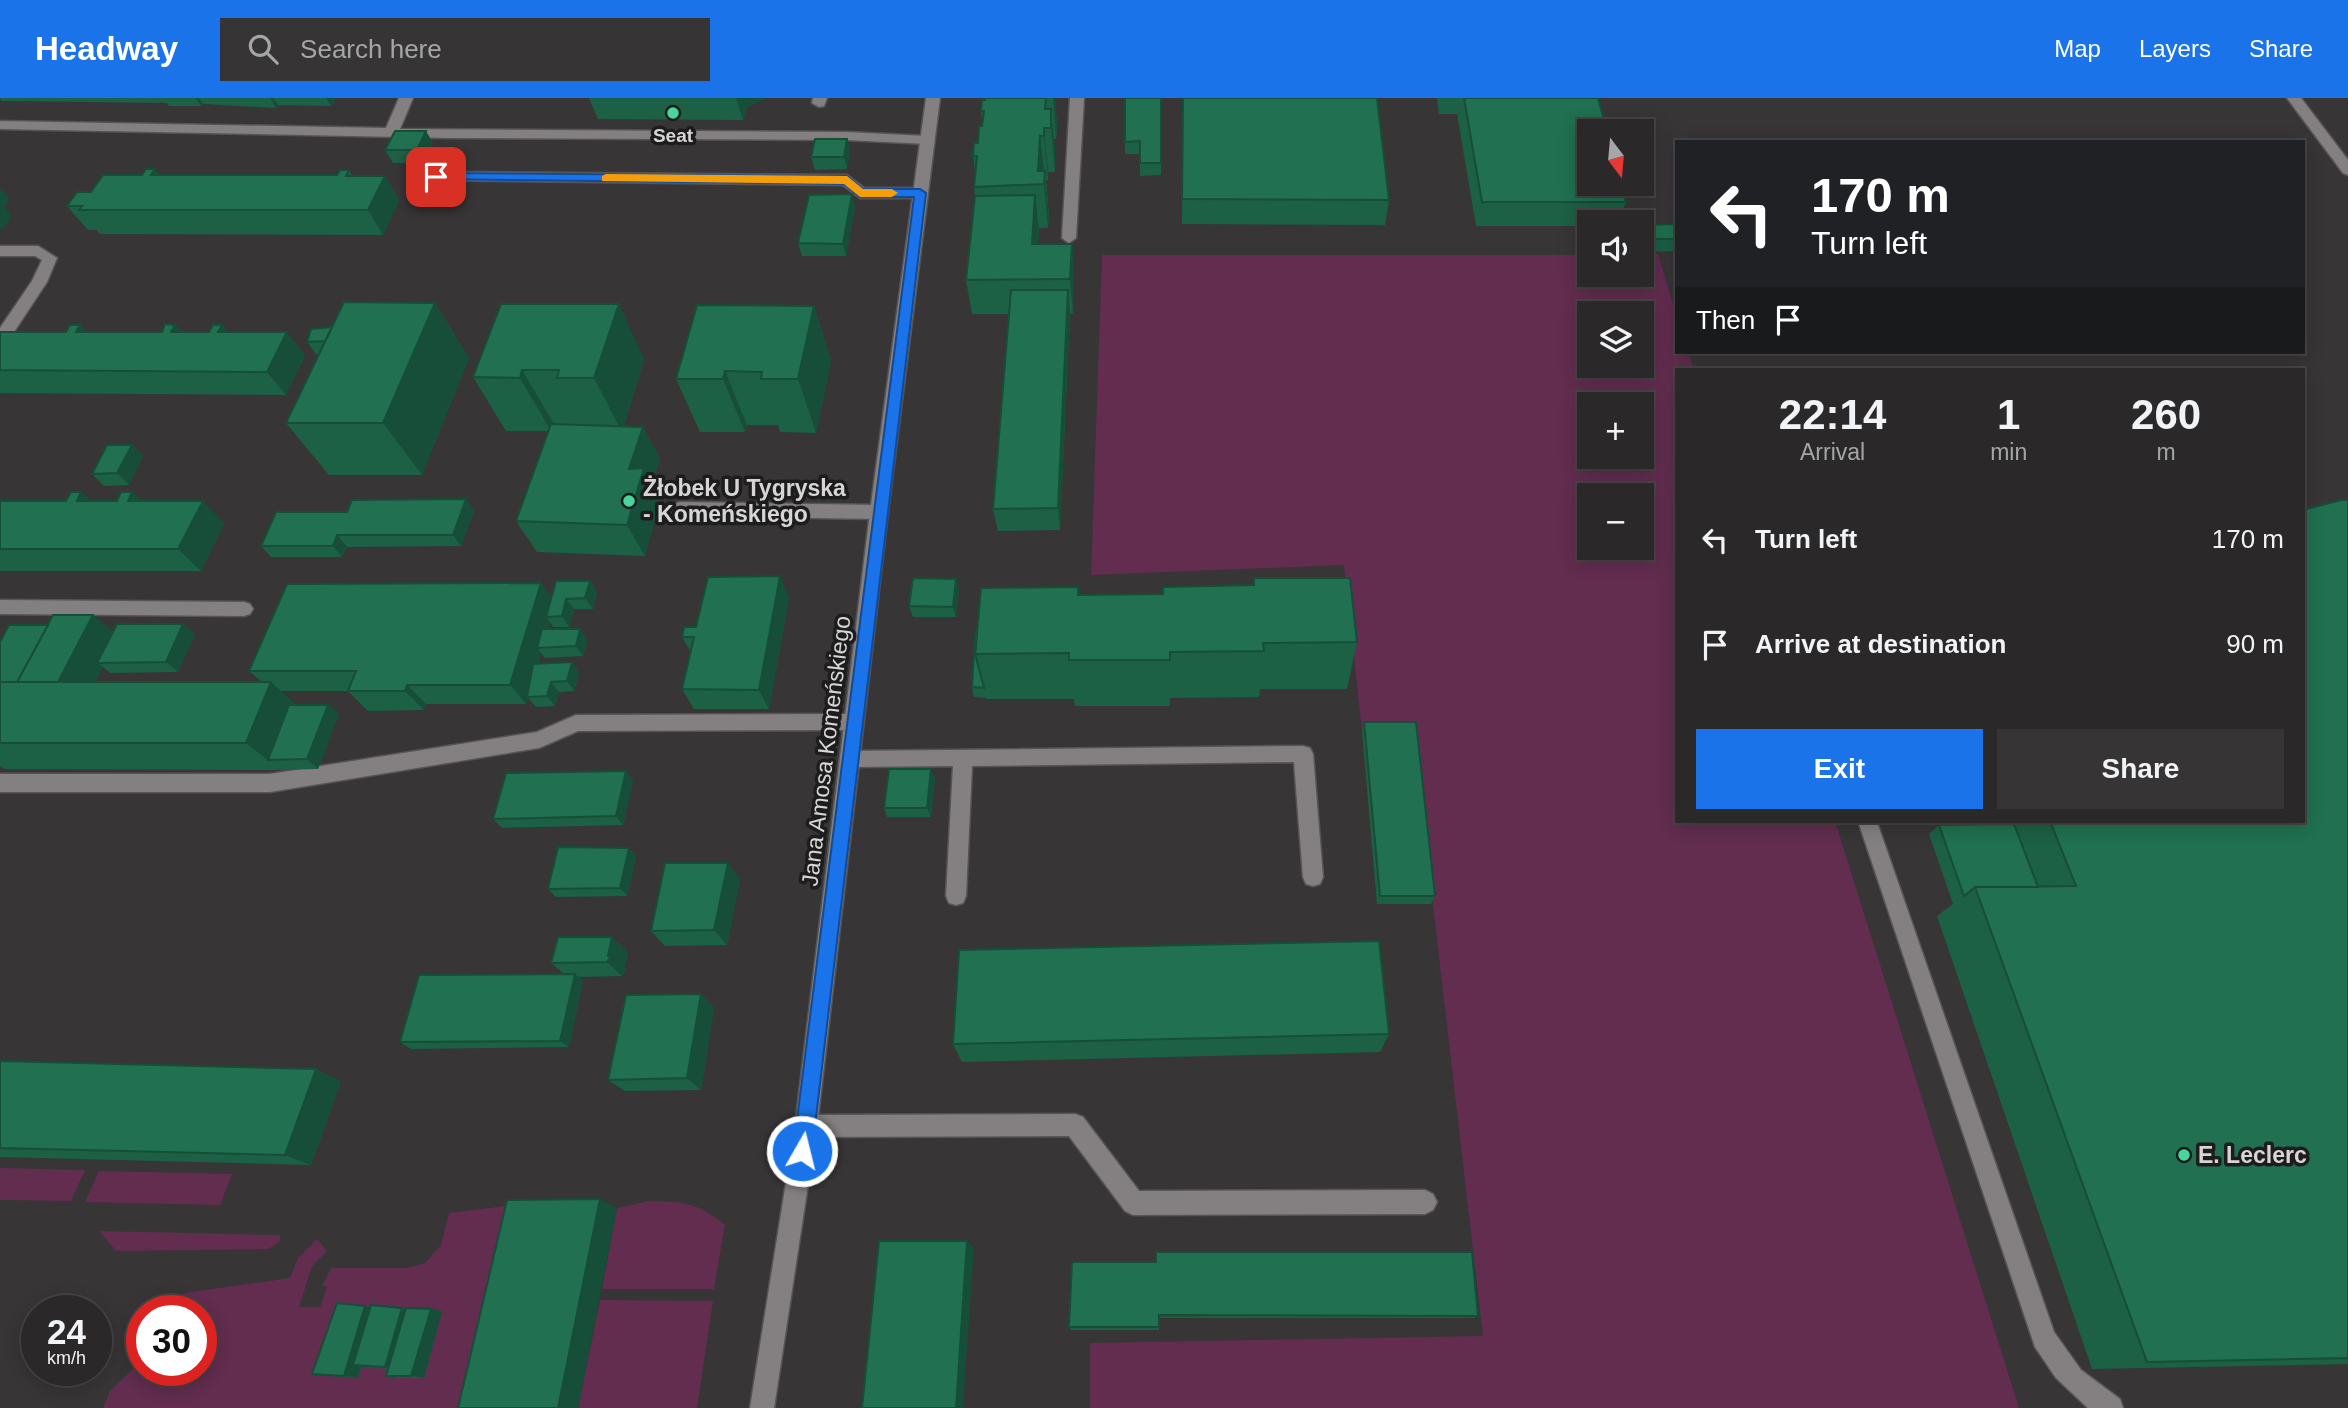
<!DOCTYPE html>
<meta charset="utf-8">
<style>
body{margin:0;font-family:Arial,sans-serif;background:#363434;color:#f1f3f6;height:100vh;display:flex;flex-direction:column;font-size:26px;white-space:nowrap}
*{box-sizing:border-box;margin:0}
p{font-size:23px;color:#a5a6a8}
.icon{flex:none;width:38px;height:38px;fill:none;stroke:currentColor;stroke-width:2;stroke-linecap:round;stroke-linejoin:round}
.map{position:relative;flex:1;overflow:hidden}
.panel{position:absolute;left:1675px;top:270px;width:630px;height:455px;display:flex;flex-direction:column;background:#2a2828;border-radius:0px;box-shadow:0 4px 18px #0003,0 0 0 2px #464445}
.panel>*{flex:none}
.banner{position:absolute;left:1675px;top:42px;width:630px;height:214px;border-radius:0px;box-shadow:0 4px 18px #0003,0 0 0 2px #464445;background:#202124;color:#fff;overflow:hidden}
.needle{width:46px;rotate:164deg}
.fabs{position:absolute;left:1577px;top:21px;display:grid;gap:14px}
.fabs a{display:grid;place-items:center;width:77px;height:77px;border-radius:0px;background:#2a2828;box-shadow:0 4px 18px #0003,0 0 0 2px #464445;font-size:35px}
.speed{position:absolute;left:21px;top:1197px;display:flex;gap:14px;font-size:35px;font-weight:700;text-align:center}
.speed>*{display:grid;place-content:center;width:91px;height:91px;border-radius:50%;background:#2a2828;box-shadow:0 4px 18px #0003,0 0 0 2px #464445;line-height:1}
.speed small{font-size:18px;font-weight:400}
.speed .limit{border:10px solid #d22;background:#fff;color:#111}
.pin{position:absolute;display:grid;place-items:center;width:60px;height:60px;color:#fff;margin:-30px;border-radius:14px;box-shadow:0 4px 10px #0006}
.me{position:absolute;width:77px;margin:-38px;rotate:8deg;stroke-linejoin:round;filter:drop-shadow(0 0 5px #0008)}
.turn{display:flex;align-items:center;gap:24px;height:147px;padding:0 21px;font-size:32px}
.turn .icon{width:91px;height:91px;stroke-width:2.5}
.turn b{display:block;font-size:49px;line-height:60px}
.then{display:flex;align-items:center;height:66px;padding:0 21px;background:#0003;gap:14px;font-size:26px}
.eta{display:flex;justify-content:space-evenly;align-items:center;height:119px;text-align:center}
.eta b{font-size:42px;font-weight:800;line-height:49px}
.action{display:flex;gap:14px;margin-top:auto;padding:14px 21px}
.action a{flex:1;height:80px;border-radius:0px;background:#1a73e8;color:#fff;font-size:28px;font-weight:800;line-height:80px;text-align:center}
.action a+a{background:#363434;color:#f1f3f6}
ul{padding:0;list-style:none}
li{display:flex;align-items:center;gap:21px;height:105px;padding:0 21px}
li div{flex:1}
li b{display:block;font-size:26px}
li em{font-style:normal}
header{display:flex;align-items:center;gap:42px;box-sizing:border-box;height:98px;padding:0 35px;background:#1a73e8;color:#fff}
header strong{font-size:33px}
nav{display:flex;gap:38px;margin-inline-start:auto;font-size:24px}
.search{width:490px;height:63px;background:#363434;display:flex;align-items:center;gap:18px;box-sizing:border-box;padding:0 24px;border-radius:0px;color:#a5a6a8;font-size:26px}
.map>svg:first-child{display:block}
.green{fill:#622d4f;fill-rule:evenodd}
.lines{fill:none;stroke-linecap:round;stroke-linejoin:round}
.service-casing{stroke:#565455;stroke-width:3}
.minor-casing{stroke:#565455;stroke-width:3}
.service{fill:#848082;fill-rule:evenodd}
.minor{fill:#848082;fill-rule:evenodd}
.wall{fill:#1c6046}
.shaded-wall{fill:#164e39}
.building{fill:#207051;stroke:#164e39;stroke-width:2}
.route{fill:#1a73e8;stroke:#114b97;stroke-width:2}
.slow{fill:#f59e0b}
.poi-dot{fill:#4ad49c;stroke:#1e1d1e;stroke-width:2.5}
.labels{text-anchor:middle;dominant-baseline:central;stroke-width:7;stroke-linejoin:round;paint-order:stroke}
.far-poi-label{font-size:19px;font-weight:bold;fill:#d7d5d6;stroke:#1e1d1e}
.poi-label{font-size:23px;font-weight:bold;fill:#d7d5d6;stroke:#1e1d1e;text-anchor:start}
.street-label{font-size:23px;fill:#d7d5d6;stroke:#1e1d1e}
</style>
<header>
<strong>Headway</strong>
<div class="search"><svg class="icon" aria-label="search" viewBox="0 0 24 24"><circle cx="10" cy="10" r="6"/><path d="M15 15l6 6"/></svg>Search here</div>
<nav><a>Map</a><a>Layers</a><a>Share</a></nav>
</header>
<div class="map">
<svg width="2348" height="1310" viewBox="0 0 2348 1310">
<rect width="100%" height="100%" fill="#383536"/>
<g class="green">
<path d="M1642,156h16l18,60v38h12l6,17h-18v452h159l184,587h-929v-65l393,-7 -70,-604 -51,-1 -18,-166 -253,10 11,-320h487v20h53zM1589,215h53v53h-53zM1589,306h53v53h-53zM1589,397h53v53h-53z"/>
<polygon points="0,1070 85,1072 71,1103 0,1102"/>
<polygon points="99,1073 232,1076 220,1107 85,1104"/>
<path d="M649,1103c37,1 45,1 76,23l-11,65h-112l15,-81z"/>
<path d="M506,1108l-30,202h-373l7,-17 27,-26 5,-56 43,-16 105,-15 8,-20 19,-19 10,12 -15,15 -13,41h21l7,-20 -5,-1 9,-18h77l17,-5 16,-18 8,-32zM142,1213h59v59h-59z"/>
<polygon points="99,1133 280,1137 280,1143 269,1151 116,1153"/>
<polygon points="600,1202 713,1203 697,1310 578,1310"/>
</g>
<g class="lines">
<defs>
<g id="service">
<polygon points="399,0 413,0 400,31 846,34 927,38 934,42 927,46 846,42 450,40 0,31 0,23 386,30"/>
<polygon points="813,0 827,0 824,8 819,9 812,5"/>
<polygon points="1070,0 1084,0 1076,140 1069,145 1062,140"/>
<polygon points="436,74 847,77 864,90 920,90 927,95 920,100 860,100 843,87 431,82 431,76"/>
<polygon points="0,148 38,148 57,160 47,184 6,246 0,248 0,230 32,183 42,162 35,158 0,158"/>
<polygon points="680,404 879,407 885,409 888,414 885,419 879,421 680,418 674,416 671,411 674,406"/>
<polygon points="0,502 244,504 250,506 253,511 250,516 244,518 0,516"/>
<polygon points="855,616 862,618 864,624 862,630 855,632 578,633 539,650 270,694 0,694 0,676 270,676 537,634 576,617"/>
<polygon points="1303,648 1310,650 1313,656 1323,779 1320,786 1313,788 1306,786 1303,779 1294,664 972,668 966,798 963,805 956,807 949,805 946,798 953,668 850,669 843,667 840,661 843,655 850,653"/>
<polygon points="1858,723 1877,724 2054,1234 2081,1272 2120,1301 2123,1310 2088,1310 2056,1280 2035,1249"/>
<polygon points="1075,1016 1083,1019 1139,1093 1425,1092 1433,1096 1437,1104 1433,1112 1425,1116 1133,1117 1125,1113 1069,1038 806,1039 798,1036 795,1028 798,1020 806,1017"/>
</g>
<g id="minor">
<polygon points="926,0 940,0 888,414 817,1028 774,1310 750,1310 795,1028 870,414"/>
<polygon points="2287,0 2301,0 2348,62 2348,77 2343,75"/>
</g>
</defs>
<use href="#service" class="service-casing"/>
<use href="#minor" class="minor-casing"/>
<use href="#service" class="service"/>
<use href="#minor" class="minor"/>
</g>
<g class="wall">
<polygon points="0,0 336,0 331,8 278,7 276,10 203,6 201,8 169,8 167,5 1,3"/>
<polygon points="589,0 765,0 747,9 743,22 598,21"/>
<polygon points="985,0 1055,0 1057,29 1056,41 1054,41 1055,55 1055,74 1048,74 1048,82 1046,82 1049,117 1048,130 1039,130 1038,146 1074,180 1073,215 1070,216 1060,432 998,433 993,411 1009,216 972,216 966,182 975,98 974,89 975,72 973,58 982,28 981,13"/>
<polygon points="1161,0 1161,77 1140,78 1140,56 1125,56 1125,44"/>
<polygon points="1183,0 1389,102 1385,127 1182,126"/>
<polygon points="1437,0 1598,0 1626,104 1618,124 1589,124 1589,128 1476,128 1457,16 1439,16"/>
<polygon points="847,41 850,54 847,71 815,72 811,59"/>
<polygon points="433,45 424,65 393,65 385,52"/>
<polygon points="349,72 352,78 385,78 399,102 383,137 100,136 97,132 88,132 67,108 91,94 159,77 337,77"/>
<polygon points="852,96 855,109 846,158 802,158 798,145"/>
<polygon points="1676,126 1676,153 1642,154 1642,127"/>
<polygon points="435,205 469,260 422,377 329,377 286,325 319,256 316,256 307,244 332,229"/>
<polygon points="501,206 644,261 624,328 643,329 660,361 652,385 660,402 645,458 537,454 516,423 548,333 506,333 473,279"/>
<polygon points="814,208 831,263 816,335 780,334 778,327 747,327 745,334 700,334 676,281"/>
<polygon points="175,227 182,234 228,234 305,257 286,297 0,295 0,234 162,234"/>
<polygon points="132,347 143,358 129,387 104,388 92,376"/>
<polygon points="81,394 91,403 117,403 132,394 141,403 224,425 201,473 0,473 0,403 66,403"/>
<polygon points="466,401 474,413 461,448 347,449 342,459 271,459 261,448 347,414"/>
<polygon points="2348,402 2348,1266 2092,1271 1937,818 1953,806 1929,736 1939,727 1999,726 1998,723 2303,723"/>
<polygon points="1254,480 1357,544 1347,591 1260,591 1259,599 1170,600 1170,608 1075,608 1074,601 986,601 986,600 974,599 972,589 977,534 1079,497 1163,496 1253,487"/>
<polygon points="590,483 597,494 593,511 574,511 569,529 553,529 550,524 548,531 587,542 583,558 545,560 541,555 538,566 579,575 574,593 559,594 555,608 536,609 528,600 526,606 426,606 424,612 368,613 348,593 280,593 296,607 328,607 339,616 318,671 279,672 5,671 0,668 0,544 183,526 195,536 178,574 110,575 103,569 95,584 262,584 249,573 541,485 551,500"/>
<polygon points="959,491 956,519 913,519 909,508"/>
<polygon points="789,499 769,611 694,611 682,591 691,554 682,539 696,529"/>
<polygon points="1364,624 1435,798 1431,806 1377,806 1362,633"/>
<polygon points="935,680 931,719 887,719 884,710"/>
<polygon points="633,682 623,727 502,730 493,721"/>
<polygon points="629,750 636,758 627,798 556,799 548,791"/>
<polygon points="740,781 727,847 665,848 651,833"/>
<polygon points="628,854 624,870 626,872 622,878 578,879 583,883 569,949 411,951 400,944 564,876 551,865"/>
<polygon points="714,909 701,992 625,993 608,982"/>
<polygon points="1389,936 1380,954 962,964 953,946"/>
<polygon points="0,963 341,983 311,1067 0,1059"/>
<polygon points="1072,1164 1478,1218 1474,1220 1159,1220 1159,1232 1071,1232 1069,1229"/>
<polygon points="365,1208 371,1209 402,1210 442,1213 424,1280 399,1280 386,1278 388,1271 361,1269 358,1280 312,1276"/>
</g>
<g class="shaded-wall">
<polygon points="196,0 199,0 203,6 201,8"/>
<polygon points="270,0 273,0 278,7 276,10"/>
<polygon points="326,0 336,0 331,8"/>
<polygon points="736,0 765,0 747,9 743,22"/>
<polygon points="1053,0 1055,0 1057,29 1056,41"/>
<polygon points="1051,11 1055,55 1055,74 1051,30"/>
<polygon points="1044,30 1048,74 1048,82 1044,38"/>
<polygon points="426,33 433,45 424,65 417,52"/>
<polygon points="1040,38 1049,117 1048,130 1044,86 1038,73"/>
<polygon points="847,41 850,54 847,71 844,59"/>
<polygon points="155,71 174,96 151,77"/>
<polygon points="385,78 399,102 383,137 368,112"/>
<polygon points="0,91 10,101 4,109 12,118 2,132 0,130"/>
<polygon points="852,96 855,109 846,158 843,146"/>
<polygon points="1035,97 1039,132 1036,180 1032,146"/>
<polygon points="1072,146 1074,180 1073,215 1070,181"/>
<polygon points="1068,192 1070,215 1060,432 1058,410"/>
<polygon points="435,205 469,260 422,377 383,325"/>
<polygon points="619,206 644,261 622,334 594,280"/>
<polygon points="814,208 831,263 816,335 798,281"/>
<polygon points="80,227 102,250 76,234"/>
<polygon points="175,227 196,250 171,234"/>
<polygon points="222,227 242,250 218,234"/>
<polygon points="287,234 305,257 286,297 267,274"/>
<polygon points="522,272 554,326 551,333 520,280"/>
<polygon points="725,273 747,327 745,334 723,281"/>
<polygon points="643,329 660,361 652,385 660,402 645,458 627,427 629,371"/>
<polygon points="132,347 143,358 129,387 117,375"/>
<polygon points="81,394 106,416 77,403"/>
<polygon points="132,394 155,416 128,403"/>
<polygon points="466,401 474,413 461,448 453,437"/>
<polygon points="203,403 224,425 201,473 178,451"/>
<polygon points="337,437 347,449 342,459 333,448"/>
<polygon points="780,478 789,499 769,611 759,592"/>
<polygon points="956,481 959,491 956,519 953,509"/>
<polygon points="590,483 597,494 593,511 585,500"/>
<polygon points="541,485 555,506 546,519 550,524 542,549 537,550 541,555 526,606 510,587"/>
<polygon points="566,501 574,511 569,529 562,518"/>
<polygon points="93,517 119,538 97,565 103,569 84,606 51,593"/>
<polygon points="183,526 195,536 178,574 166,564"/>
<polygon points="580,531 587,542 583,558 576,548"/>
<polygon points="572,564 579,575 574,593 567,583"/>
<polygon points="271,584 302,612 268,662 246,645"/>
<polygon points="551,584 559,594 555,608 547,598"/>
<polygon points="407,587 426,606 424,612 405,593"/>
<polygon points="328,607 339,616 318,671 307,661"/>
<polygon points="931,671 935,680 931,719 927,710"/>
<polygon points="626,673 633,682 623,727 616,718"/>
<polygon points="629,750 636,758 627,798 620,790"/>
<polygon points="728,765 740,781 727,847 714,832"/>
<polygon points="612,839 628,854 624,870 626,872 622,878 607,864"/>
<polygon points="575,876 583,883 569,949 560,943"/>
<polygon points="701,896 714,909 701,992 687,980"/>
<polygon points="316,971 341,983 311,1067 285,1057"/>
<polygon points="600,1101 617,1110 578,1310 558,1310"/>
<polygon points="967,1143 974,1150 963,1310 956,1310"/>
<polygon points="365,1208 378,1211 353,1267 361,1269 358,1280 344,1278"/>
<polygon points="402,1210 415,1213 398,1271 385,1269"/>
<polygon points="431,1211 442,1213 424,1280 411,1278"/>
</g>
<g class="building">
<polygon points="985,0 1046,0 1045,11 1051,11 1051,30 1044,30 1044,38 1040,38 1038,73 1045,73 1044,86 974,89 977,58 973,58 974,45 978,45 979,28 982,28 984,13 981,13 982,2 985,2"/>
<polygon points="1125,0 1161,0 1161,65 1140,65 1140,43 1125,44"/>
<polygon points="1183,0 1377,0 1389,102 1182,101"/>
<polygon points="1464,0 1598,0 1607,33 1589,33 1589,86 1621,86 1626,104 1482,104"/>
<polygon points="395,33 426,33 417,52 385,52"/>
<polygon points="815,41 847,41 844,59 811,59"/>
<polygon points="146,71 155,71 151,77 337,77 340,72 349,72 346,78 385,78 368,112 79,112 82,108 67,108 77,94 91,94 103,77 142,77"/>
<polygon points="852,96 843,146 798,145 809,97"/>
<polygon points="1035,97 1032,146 1072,146 1070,181 966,182 975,98"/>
<polygon points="1676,126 1676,141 1642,141 1642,127"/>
<polygon points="1011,192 1068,192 1058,410 993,411"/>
<polygon points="344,204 435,205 383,325 286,325"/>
<polygon points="501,206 619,206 594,280 557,280 559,272 522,272 520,280 473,279"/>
<polygon points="697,207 814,208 798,281 761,281 762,274 725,273 723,281 676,281"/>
<polygon points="165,226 175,227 171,234 209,234 213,227 222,227 218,234 287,234 267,274 0,272 0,234 66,234 70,227 80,227 76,234 162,234"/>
<polygon points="332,229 325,243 307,244 311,231"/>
<polygon points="551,326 643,329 629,371 644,370 627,427 516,423"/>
<polygon points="107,347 132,347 117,375 92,376"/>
<polygon points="71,394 81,394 77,403 117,403 121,394 132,394 128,403 203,403 178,451 0,451 0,403 66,403"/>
<polygon points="466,401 453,437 337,437 333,448 261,448 276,414 347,414 352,402"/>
<polygon points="2341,402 2348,402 2348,1260 2147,1264 1975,789 2076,788 2050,723 2303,723 2303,412"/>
<polygon points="780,478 759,592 682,591 694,539 682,539 684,529 696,529 708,479"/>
<polygon points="913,480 956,481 953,509 909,508"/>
<polygon points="1254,480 1350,480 1357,544 1263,545 1264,553 1170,554 1170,562 1069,562 1069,555 975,556 981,490 1078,489 1078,497 1163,496 1163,489 1254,487"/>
<polygon points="556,483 590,483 585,500 566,501 562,518 546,519"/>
<polygon points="541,485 510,587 407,587 405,593 348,593 356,573 249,573 287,486"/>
<polygon points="53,517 93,517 58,584 17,584"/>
<polygon points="117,526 183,526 166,564 97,565"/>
<polygon points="9,527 48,527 17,584 0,584 0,544"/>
<polygon points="542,531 580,531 576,548 537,550"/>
<polygon points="975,534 977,534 975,556 984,590 972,589"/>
<polygon points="572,564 567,583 551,584 547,598 527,599 533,566"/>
<polygon points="0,584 271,584 246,645 0,645"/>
<polygon points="289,607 328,607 307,661 268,662"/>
<polygon points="1364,624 1416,624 1435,798 1380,798"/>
<polygon points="889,671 931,671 927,710 884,710"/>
<polygon points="626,673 616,718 493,721 506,675"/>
<polygon points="2014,726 2038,789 1975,789 1964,798 1939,727"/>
<polygon points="558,749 629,750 620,790 548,791"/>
<polygon points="665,765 728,765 714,832 651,833"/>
<polygon points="558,839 612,839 608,858 611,858 607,864 551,865"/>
<polygon points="1379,843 1389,936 953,946 959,852"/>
<polygon points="575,876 560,943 400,944 419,877"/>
<polygon points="701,896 687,980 608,982 626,897"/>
<polygon points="0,963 316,971 285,1057 0,1050"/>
<polygon points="600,1101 558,1310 458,1310 507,1102"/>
<polygon points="879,1143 967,1143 956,1310 862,1310"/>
<polygon points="1156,1154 1472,1154 1478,1218 1159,1217 1159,1229 1069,1229 1072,1164 1156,1164"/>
<polygon points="337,1205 365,1208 344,1278 312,1276"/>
<polygon points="371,1207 402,1210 385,1269 353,1267"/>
<polygon points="406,1210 431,1211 411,1278 386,1278"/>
</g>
<polygon class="route" points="436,75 847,78 863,91 920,91 926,95 812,1053 809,1060 802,1063 796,1060 793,1053 914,99 860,99 844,86 432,81 432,76"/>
<polygon class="slow" points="606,76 847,78 863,91 892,91 898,95 892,99 860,99 844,86 602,83 602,78"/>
<g class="poi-dot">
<circle cx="673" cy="15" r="7"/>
<circle cx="629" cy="403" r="7"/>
<circle cx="2184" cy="1057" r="7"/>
</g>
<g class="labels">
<g class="far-poi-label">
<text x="673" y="37">Seat</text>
</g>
<g class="poi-label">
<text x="643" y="390">Żłobek U Tygryska<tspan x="643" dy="26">- Komeńskiego</tspan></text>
<text x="2198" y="1057">E. Leclerc</text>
</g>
<g class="street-label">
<text transform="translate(826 653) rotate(-83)">Jana Amosa Komeńskiego</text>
</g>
</g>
</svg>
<div class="fabs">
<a><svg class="needle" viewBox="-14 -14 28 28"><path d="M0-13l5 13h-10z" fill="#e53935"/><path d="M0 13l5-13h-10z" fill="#a5a6a8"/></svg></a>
<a><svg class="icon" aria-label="sound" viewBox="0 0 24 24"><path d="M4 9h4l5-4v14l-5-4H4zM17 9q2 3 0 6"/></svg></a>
<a><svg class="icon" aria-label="layers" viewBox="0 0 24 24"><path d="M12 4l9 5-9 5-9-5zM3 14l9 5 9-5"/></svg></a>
<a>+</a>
<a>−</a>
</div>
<div class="speed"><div>24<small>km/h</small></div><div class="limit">30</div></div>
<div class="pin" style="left:436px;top:79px;background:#d93025"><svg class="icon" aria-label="arrive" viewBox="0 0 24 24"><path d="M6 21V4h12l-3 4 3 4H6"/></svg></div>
<svg class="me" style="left:802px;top:1053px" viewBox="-20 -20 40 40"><circle r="17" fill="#1a73e8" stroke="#fff" stroke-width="3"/><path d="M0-11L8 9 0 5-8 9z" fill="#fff"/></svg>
<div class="banner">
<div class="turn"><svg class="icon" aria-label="left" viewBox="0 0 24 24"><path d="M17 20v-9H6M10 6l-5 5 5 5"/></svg><div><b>170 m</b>Turn left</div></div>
<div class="then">Then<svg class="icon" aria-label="arrive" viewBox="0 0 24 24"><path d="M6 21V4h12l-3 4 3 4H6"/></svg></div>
</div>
<section class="panel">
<div class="eta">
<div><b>22:14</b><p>Arrival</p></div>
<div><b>1</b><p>min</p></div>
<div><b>260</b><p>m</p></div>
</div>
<ul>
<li><svg class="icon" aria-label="left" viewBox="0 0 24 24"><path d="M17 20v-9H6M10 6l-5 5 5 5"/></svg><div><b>Turn left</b></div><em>170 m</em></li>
<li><svg class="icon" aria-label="arrive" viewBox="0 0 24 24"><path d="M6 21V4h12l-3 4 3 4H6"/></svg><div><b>Arrive at destination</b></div><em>90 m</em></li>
</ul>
<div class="action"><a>Exit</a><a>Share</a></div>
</section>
</div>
